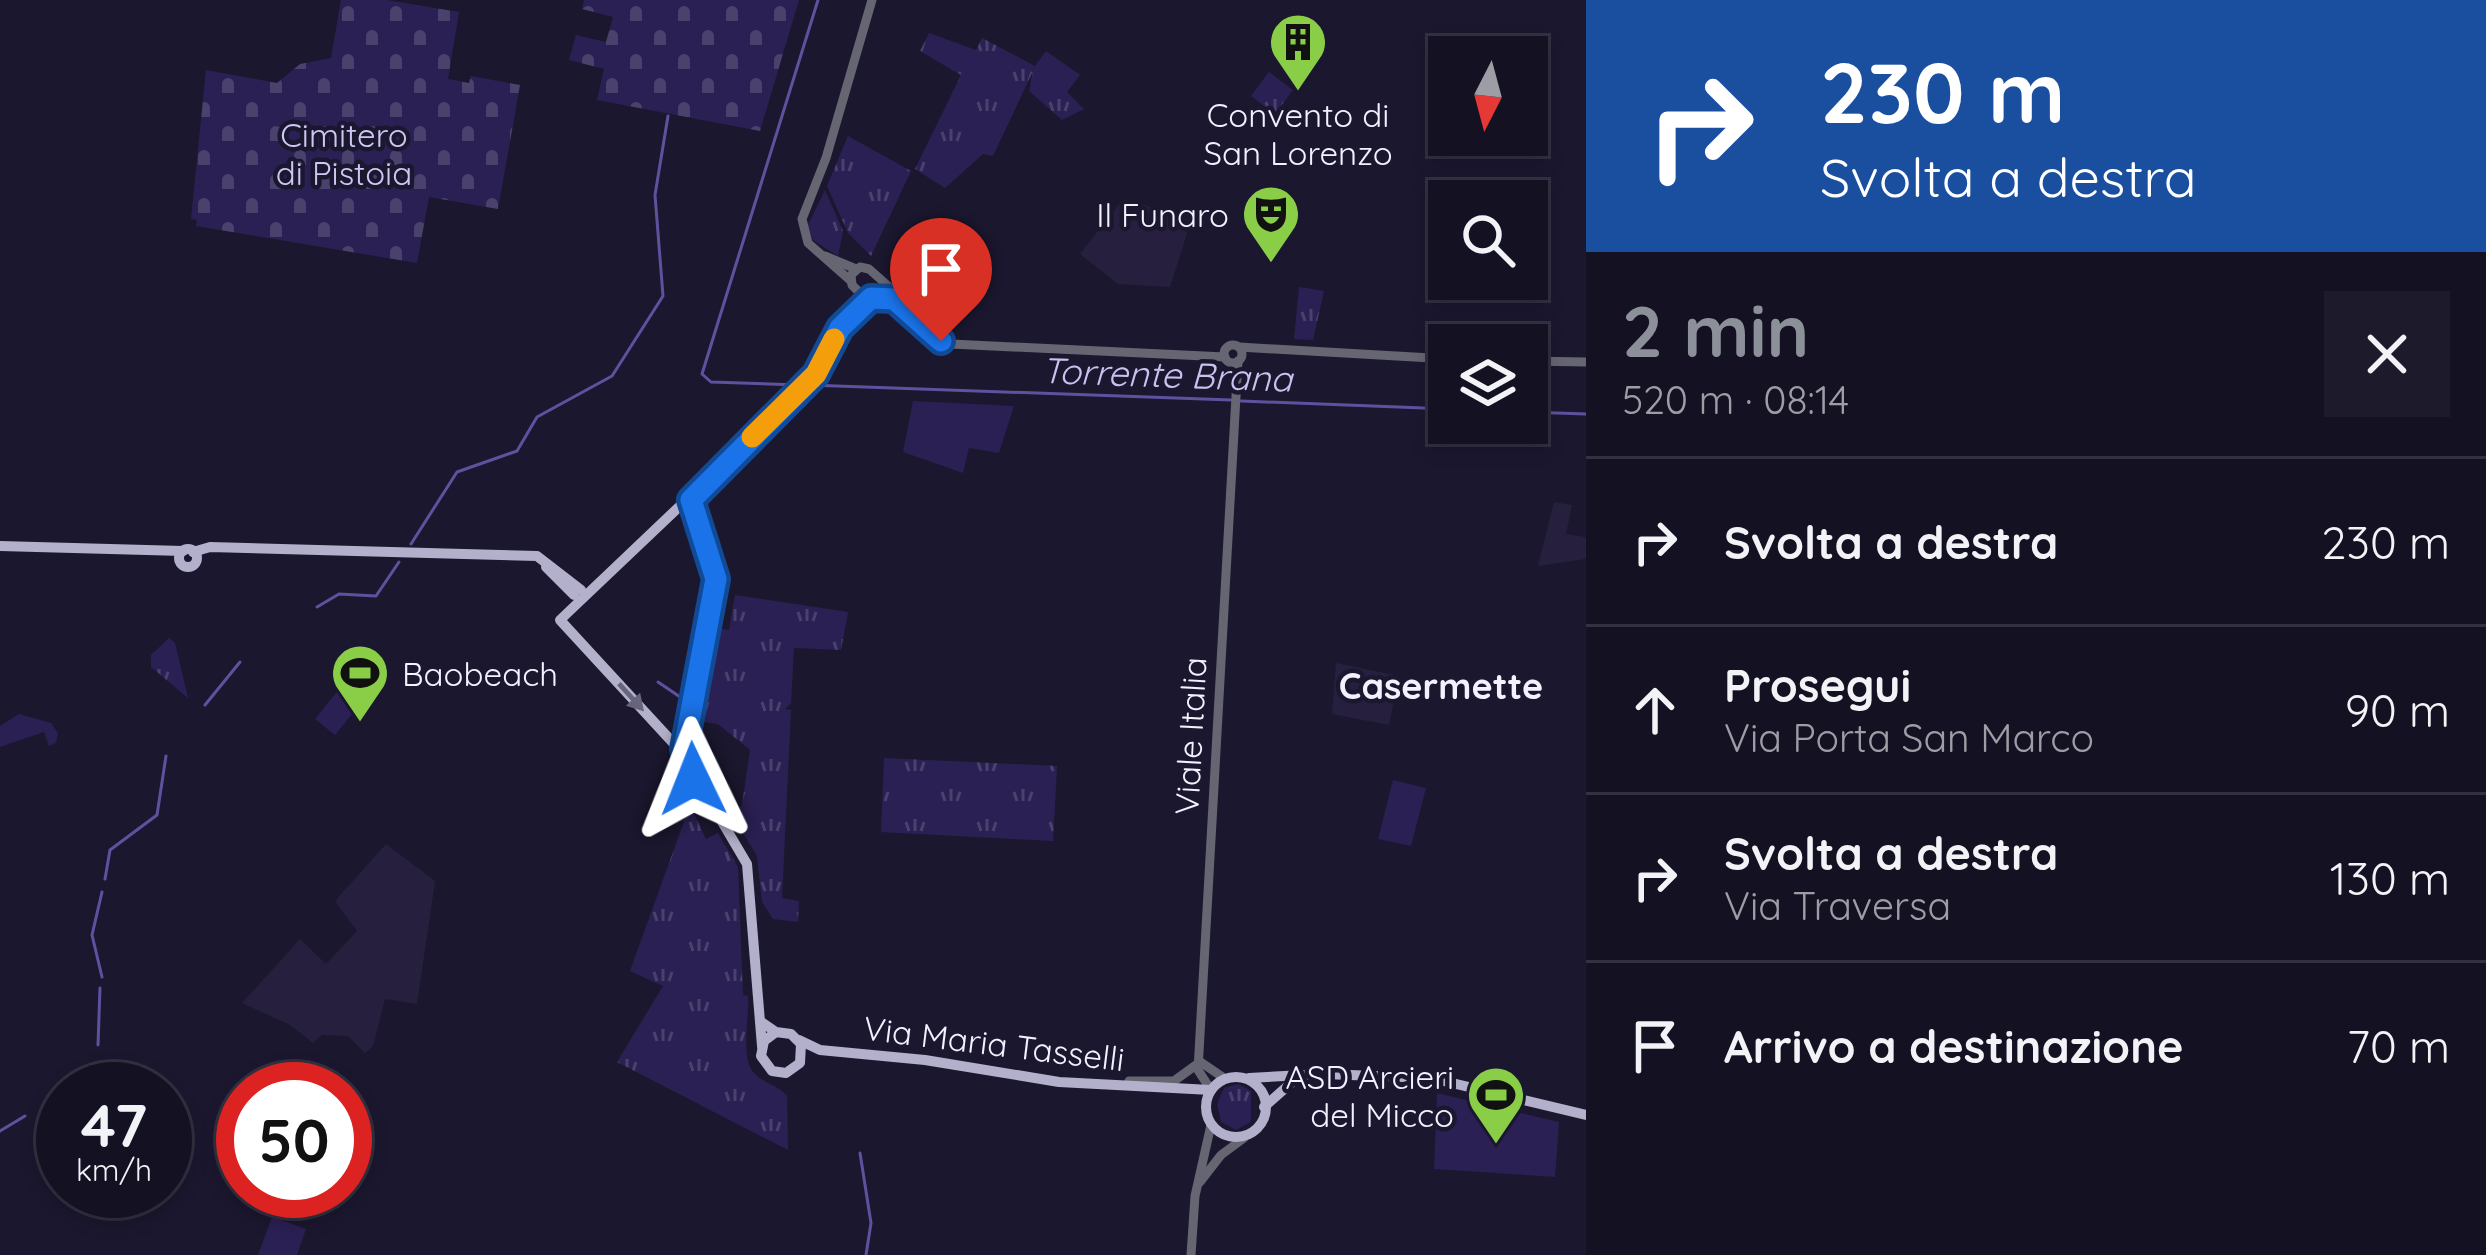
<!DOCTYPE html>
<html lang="it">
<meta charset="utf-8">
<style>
body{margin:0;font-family:Quicksand,sans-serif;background:#1d1a2b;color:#f1f3f6;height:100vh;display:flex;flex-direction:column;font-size:45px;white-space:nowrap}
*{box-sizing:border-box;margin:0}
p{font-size:39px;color:#9d9da6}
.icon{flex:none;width:66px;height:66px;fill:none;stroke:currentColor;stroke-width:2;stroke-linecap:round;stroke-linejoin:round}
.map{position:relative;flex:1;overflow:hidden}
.drawer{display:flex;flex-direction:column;background:#141123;width:900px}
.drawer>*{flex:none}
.banner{background:#1a4fa0;color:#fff;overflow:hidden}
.needle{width:78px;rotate:186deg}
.fabs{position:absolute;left:1428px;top:36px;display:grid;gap:24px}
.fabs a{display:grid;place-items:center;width:120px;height:120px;border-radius:0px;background:#141123;box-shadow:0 6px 18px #0003,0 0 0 3px #333141;font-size:60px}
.speed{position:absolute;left:36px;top:1062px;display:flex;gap:24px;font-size:60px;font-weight:700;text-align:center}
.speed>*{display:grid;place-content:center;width:156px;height:156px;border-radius:50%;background:#141123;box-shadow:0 6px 18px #0003,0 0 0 3px #333141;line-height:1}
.speed small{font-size:30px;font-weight:400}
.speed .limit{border:18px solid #d22;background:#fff;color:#111}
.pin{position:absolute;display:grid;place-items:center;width:102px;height:102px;color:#fff;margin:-123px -51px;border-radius:50% 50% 50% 0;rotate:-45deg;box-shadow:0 0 12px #0007}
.pin .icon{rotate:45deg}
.me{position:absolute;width:132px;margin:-66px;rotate:358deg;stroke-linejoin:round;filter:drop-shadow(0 0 9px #0008)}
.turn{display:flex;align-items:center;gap:42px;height:252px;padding:0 36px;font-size:54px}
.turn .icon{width:156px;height:156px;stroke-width:2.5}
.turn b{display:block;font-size:84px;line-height:102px}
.round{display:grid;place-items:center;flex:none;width:126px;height:126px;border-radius:0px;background:#1d1a2b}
.summary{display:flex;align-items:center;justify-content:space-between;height:204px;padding:0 36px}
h1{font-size:72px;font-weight:700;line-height:90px;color:#8c9099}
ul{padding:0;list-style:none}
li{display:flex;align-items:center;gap:36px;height:168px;padding:0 36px;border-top:3px solid #333141}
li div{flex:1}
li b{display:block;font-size:45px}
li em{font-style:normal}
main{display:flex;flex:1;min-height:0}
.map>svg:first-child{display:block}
.built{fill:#26203e}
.grass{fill:url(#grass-tufts)}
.cemetery{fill:url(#cemetery-stones)}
.park{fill:#2b2053}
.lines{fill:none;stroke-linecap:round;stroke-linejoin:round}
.stream{stroke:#60519f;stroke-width:3}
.minor{stroke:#666572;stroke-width:9}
.major{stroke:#b3b0cb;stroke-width:10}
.oneway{fill:#67647d}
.route-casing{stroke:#114b97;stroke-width:30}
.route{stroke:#1a73e8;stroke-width:21}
.slow{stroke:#f59e0b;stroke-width:21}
.labels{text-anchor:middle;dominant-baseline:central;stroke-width:9;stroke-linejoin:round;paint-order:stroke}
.poi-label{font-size:33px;fill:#f2f1fe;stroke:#1b172f;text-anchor:end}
.park-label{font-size:33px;fill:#ccc7f3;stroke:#1b172f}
.street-label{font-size:33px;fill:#f2f1fe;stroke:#1b172f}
.water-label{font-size:36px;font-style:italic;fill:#c7c3ee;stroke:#1b172f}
.neighbourhood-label{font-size:36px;font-weight:bold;fill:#f2f1fe;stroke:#1b172f}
</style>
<main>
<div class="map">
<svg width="1586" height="1255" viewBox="0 0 1586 1255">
<defs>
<pattern id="grass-tufts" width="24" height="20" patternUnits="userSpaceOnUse" patternTransform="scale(3)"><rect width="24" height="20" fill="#2b2053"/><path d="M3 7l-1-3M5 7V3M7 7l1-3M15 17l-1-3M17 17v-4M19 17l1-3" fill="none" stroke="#4a416d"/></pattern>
<pattern id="cemetery-stones" width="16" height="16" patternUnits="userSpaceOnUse" patternTransform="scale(3)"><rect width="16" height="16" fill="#2b2053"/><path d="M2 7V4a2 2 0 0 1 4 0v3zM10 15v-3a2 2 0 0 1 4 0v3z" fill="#4a416d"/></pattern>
</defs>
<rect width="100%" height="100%" fill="#1b172f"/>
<g class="built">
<polygon points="1130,200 1191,221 1170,287 1118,284 1080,254 1120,203"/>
<polygon points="1554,502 1572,505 1566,534 1586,537 1586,559 1538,566"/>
<polygon points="1336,663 1399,676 1389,725 1332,714"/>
<polygon points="386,844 435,881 417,1004 385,999 373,1046 365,1053 348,1036 322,1035 313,1043 290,1025 242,1003 300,939 326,964 357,931 335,901"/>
</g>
<g class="grass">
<polygon points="929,33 976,50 982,38 1035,66 1046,51 1080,75 1067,92 1084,109 1062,120 1029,91 1033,71 993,156 983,154 945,188 915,169 961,75 920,51"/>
<polygon points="1269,72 1293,90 1275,114 1251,96"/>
<polygon points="848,136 911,171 871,256 848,233 827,186"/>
<polygon points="825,190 843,231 838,256 813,240 807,227"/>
<polygon points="1299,287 1324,291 1313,340 1294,339"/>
<polygon points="735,595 848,612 841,650 794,648 791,703 785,709 791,710 782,898 799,901 798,922 773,919 762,902 757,856 731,813 742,805 750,750 718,724 696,721 713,627 729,630"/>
<polygon points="169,638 175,643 188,698 151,667 151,655"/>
<polygon points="884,758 1057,766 1053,841 881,832"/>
<path d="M690,805l16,34 12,-6 20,34 5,128 5,1c2,21 -9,63 7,78 10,10 23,11 32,22l1,54 -171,-88 46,-76 -33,-15z"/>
<polygon points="1238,1084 1251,1091 1251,1122 1236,1130 1221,1122 1217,1104 1224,1088"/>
</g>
<g class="cemetery">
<polygon points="341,0 387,0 459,12 448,79 469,83 471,76 520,85 498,209 429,197 417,263 196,226 197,220 191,219 206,70 277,83 300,64 331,58"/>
<polygon points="584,0 799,0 760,131 597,100 604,69 569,60 576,35 606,42 613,17 582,9"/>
</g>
<g class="park">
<polygon points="913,401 1014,406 999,453 969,448 963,473 903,452"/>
<polygon points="341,687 361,703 335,735 315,719"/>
<polygon points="19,714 51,723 58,733 56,743 49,746 44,732 0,747 0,726"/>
<polygon points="1393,780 1426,788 1411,846 1378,839"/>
<polygon points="1437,1093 1559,1122 1555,1177 1434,1169"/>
<polygon points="272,1217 306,1229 297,1255 258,1255"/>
</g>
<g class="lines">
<g class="stream">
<polyline points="800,385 711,382 702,374 818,0"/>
<polyline points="809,385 1231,400"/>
<polyline points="1241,401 1449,409"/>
<polyline points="1527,412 1586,414"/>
<polyline points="411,544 457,472 517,451 537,417 612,376 663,296 655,195 668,116"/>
<polyline points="317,607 339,594 376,596 399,562"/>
<polyline points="658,682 689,703 680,741"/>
<polyline points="205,705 240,662"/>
<polyline points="105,879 110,850 157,815 166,756"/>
<polyline points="102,892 92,935 102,977"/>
<polyline points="98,1045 100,988"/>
<polyline points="0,1131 25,1116"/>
<polyline points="860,1153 871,1223 866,1255"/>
</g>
<g class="minor">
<polyline points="825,256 856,269"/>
<polyline points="851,281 808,243 802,219 826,158 872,0"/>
<polyline points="883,285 879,294 864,297 852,285 851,275 860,267 869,269 946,337"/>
<path d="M879,294c30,8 43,40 72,50l274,13"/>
<circle cx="1233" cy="354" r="9"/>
<polyline points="1239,347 1449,359"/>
<polyline points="1527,361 1586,362"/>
<polyline points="702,485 816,374 840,329 871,298"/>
<polyline points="1199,1061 1224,1078"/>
<polyline points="1129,1081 1174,1081 1196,1065"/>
<polyline points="1211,1090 1198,1070 1238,361"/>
<polyline points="1200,1182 1221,1155 1244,1138"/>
<polyline points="1191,1255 1195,1196 1211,1125"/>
</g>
<g class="major">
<polyline points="0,546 183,551"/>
<circle cx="188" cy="558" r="9"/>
<polyline points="193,552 210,547 537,556 581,590"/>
<polyline points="546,567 574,595"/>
<polyline points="685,759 716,583 691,499"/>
<polyline points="701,784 697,792 688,790 676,746 560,620 702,485"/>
<polyline points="701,786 747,864 762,1046"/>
<polyline points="760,1021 776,1032 791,1034 801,1044 800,1063 786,1073 772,1071 761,1056 764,1041 776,1032"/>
<polyline points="799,1040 820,1050 925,1060 1059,1082 1211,1090"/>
<circle cx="1236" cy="1107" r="30"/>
<polyline points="1249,1078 1323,1074 1431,1078 1586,1115"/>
<polyline points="1264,1107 1299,1076"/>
</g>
</g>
<defs><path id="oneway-solid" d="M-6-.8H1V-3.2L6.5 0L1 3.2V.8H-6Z" transform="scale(3)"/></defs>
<use class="oneway" href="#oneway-solid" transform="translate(631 697) rotate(48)"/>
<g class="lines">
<defs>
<polyline id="route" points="693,779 684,749 716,579 691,500 816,374 840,328 871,298 894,299 941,341"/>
</defs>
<use href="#route" class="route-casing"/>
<use href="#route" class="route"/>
<polyline class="slow" points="752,437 816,374 834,339"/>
</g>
<defs>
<symbol id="building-pin" viewBox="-11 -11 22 30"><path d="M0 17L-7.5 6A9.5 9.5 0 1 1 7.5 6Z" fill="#8ace48" stroke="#1b172f"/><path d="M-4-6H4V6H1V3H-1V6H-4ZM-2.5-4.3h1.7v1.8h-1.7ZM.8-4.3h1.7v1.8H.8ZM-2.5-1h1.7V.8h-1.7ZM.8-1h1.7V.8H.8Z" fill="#111"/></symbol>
<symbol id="theatre-pin" viewBox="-11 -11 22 30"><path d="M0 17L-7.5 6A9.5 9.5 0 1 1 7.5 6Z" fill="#8ace48" stroke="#1b172f"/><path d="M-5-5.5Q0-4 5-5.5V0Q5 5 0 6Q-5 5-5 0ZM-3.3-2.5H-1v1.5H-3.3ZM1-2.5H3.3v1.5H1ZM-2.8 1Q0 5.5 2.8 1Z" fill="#111"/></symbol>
<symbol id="stadium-pin" viewBox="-11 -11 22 30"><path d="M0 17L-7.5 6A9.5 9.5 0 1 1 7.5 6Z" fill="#8ace48" stroke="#1b172f"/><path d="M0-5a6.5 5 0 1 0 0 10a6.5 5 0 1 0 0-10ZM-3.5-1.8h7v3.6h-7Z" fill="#111"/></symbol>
</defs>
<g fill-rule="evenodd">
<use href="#building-pin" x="1265" y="9" width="66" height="90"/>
<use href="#theatre-pin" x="1238" y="181" width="66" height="90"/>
<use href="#stadium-pin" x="327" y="640" width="66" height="90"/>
<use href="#stadium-pin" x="1463" y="1062" width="66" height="90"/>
</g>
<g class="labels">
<g class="poi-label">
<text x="1298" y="114" text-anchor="middle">Convento di<tspan x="1298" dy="38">San Lorenzo</tspan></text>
<text x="1229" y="214">Il Funaro</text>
<text x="402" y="673" text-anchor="start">Baobeach</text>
<text x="1454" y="1076">ASD Arcieri<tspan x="1454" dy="38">del Micco</tspan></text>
</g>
<g class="park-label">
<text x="344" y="134">Cimitero<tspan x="344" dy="38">di Pistoia</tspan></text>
</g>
<g class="street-label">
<text transform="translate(1190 736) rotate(-87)">Viale Italia</text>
<text transform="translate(994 1043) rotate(7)">Via Maria Tasselli</text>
</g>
<g class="water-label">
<text transform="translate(1167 374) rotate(2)">Torrente Brana</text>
</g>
<g class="neighbourhood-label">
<text x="1441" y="685">Casermette</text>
</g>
</g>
</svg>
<div class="fabs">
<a><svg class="needle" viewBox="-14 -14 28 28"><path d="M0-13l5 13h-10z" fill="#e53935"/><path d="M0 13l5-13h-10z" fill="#9d9da6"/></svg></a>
<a><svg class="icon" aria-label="search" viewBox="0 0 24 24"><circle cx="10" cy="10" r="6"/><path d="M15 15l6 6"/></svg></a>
<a><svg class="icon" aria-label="layers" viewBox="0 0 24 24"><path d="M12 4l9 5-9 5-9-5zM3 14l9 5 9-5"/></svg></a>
</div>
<div class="speed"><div>47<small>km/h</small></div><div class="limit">50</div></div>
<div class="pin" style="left:941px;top:341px;background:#d93025"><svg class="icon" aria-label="arrive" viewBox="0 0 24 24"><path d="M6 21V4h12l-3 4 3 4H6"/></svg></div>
<svg class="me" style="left:693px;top:779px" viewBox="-20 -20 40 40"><path d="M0-17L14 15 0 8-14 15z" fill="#1a73e8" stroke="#fff" stroke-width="4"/></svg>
</div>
<section class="drawer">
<div class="banner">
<div class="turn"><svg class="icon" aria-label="right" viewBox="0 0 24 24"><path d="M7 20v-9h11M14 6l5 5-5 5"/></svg><div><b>230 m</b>Svolta a destra</div></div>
</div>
<div class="summary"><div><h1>2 min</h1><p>520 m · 08:14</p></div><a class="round"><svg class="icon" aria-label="close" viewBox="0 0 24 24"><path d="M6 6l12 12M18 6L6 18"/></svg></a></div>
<ul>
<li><svg class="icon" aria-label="right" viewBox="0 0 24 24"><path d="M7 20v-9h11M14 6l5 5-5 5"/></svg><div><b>Svolta a destra</b></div><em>230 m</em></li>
<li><svg class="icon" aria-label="ahead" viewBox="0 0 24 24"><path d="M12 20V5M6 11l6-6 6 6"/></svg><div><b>Prosegui</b><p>Via Porta San Marco</p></div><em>90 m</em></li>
<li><svg class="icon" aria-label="right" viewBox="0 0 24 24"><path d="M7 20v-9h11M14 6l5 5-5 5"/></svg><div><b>Svolta a destra</b><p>Via Traversa</p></div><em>130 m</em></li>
<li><svg class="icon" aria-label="arrive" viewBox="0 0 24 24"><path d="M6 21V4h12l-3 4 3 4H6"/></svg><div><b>Arrivo a destinazione</b></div><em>70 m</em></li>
</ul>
</section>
</main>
